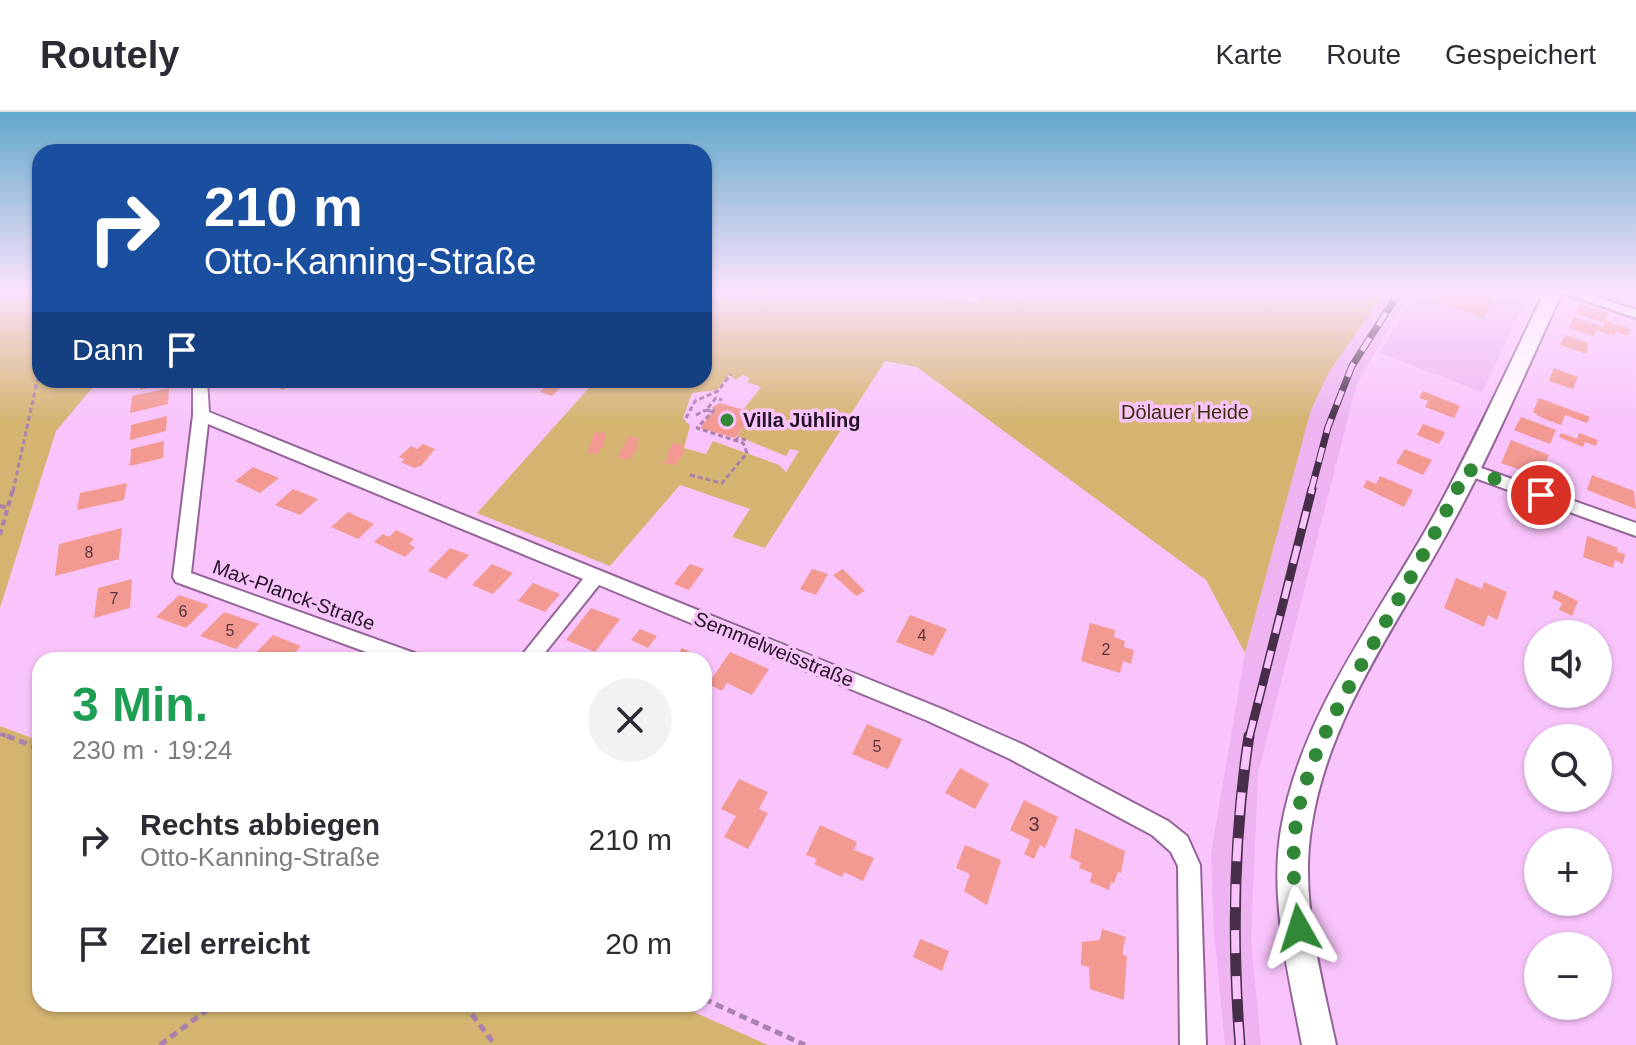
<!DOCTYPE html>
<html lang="de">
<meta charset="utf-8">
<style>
body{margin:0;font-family:Arial,sans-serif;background:#f2f2f3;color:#2b2b33;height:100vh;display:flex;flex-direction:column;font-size:30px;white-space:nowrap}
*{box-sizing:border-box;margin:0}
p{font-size:26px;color:#7c7c81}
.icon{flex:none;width:44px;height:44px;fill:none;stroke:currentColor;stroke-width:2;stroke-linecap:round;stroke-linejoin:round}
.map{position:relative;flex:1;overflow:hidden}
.drawer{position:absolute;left:32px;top:540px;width:680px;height:360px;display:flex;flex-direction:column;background:#fff;border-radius:24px;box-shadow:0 2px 6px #0004}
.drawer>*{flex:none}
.top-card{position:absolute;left:32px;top:32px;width:680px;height:244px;border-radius:24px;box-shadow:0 2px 6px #0004;background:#1a4fa0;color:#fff;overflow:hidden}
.controls{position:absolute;left:1524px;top:508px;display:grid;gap:16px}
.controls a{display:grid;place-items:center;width:88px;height:88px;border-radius:50%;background:#fff;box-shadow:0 2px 6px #0004;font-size:40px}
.pin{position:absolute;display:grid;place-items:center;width:68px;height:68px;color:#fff;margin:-34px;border:4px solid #fff;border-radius:50%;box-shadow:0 2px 8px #0007}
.me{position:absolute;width:88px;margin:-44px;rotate:354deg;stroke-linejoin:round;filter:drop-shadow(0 0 6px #0008)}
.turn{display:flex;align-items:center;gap:28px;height:168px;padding:0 40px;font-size:36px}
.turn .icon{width:104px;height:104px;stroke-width:2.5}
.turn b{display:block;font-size:56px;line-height:68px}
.then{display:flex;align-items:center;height:76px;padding:0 40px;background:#0003;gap:16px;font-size:30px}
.round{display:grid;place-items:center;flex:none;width:84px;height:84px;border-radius:42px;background:#f2f2f3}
.head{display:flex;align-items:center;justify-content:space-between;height:136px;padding:0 40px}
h1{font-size:48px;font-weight:600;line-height:60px;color:#1e9e55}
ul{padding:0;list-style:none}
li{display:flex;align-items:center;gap:24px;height:104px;padding:0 40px}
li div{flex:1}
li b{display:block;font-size:30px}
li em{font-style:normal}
header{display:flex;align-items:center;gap:48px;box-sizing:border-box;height:112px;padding:0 40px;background:#fff;border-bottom:2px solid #e1e1e2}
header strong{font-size:38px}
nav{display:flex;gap:44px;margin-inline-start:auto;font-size:28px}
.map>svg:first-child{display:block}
.built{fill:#edb4f1}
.green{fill:#d5b471;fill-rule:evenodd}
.building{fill:#f29992}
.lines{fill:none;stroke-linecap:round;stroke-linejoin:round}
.minor-casing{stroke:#936497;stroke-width:4}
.secondary-casing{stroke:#936497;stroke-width:4}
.path-far2{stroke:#a981ac;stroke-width:3;stroke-dasharray:5 3;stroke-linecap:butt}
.path-far1{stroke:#a981ac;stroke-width:4;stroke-dasharray:6 4;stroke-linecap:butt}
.path{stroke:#a981ac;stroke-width:5;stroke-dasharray:8 5;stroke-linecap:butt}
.minor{fill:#fff;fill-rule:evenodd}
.secondary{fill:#fff;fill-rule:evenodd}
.rail-far2-casing{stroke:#472e48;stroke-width:7}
.rail-far1-casing{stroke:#472e48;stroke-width:9}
.rail-casing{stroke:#472e48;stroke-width:11}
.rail-far2{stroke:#f9c4fc;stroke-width:5;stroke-dasharray:15;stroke-linecap:butt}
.rail-far1{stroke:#f9c4fc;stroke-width:6;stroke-dasharray:18;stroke-linecap:butt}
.rail{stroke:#f9c4fc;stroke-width:8;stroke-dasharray:23;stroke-linecap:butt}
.route{stroke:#308836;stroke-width:14;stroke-dasharray:0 25.2}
.poi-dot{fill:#308836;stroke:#f9c4fc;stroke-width:3}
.labels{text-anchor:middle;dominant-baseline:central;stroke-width:7;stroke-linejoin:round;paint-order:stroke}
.number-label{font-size:16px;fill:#583441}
.park-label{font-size:20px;fill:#3d2d09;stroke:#f9c4fc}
.poi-label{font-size:20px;font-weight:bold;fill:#251226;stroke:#f9c4fc;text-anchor:start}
.street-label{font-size:20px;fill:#251226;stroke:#f9c4fc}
.near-number-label{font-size:20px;fill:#583441}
</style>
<header>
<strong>Routely</strong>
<nav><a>Karte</a><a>Route</a><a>Gespeichert</a></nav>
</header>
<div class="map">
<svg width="1636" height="933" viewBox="0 0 1636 933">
<rect width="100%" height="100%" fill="#f9c4fc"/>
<g class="built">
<polygon points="1386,179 1412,179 1356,273 1258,661 1251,828 1261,933 1225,933 1214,819 1211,742 1245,541 1311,298 1329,260"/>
<polygon points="1415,179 1531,179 1482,280 1380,241"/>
</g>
<g class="green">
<polygon points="0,179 40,179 40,268 99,268 56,319 0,496"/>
<path d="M704,179h215l58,12 4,-12h405l-57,81 -18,38 -66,243 -39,-73 -289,-213 -32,-6 -120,187 -33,-11 18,-28 -70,-24 -70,81 -133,-53 119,-133h108zM730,262l5,6 8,-5 7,3 -3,4 14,5 -18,23 10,3 -16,23 49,20 4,-7 9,2 -13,21 -7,-7 -66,-24 -7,13 -22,-6 6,-22 -7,-8 9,-25 25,-3z"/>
<polygon points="0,614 40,629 40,892 676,892 768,933 0,933"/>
</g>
<g class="building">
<polygon points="1432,179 1498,179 1484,206 1428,187"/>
<polygon points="1579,192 1609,201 1606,209 1631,217 1628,224 1616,220 1614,224 1596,218 1594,224 1569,216 1574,205 1603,215 1605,211 1575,201"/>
<polygon points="1565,223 1588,231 1587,242 1560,233"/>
<polygon points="1554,256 1578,265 1573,277 1549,269"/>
<polygon points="141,268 170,268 170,271 140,278"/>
<polygon points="260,268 298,268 283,278"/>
<polygon points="515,268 568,268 552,284 540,280 545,275 528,269 523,275 512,271"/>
<polygon points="169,276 168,292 130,301 132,284"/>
<polygon points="1423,279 1460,294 1454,306 1425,295 1428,289 1419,286"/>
<polygon points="1539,286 1590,305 1587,311 1565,303 1561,313 1542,306 1533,300"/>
<polygon points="720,291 754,301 735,326 700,316 715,297 711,296"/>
<polygon points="167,304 166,319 130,328 131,313"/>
<polygon points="1521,305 1556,318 1550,332 1514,318"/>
<polygon points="1423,312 1445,320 1439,332 1417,323"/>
<polygon points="595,320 606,321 603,336 600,336 598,342 587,341"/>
<polygon points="1561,321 1577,327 1579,321 1598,328 1596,334 1585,330 1583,335 1559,325"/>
<polygon points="629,324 639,326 636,332 639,333 629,348 617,346"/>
<polygon points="1511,328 1549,343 1539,365 1501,351"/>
<polygon points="164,329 163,346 130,354 131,337"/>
<polygon points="672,331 683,332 681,338 685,338 676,353 664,352"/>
<polygon points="423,332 435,337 421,354 414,356 401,350 405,347 399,345 411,334 417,337"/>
<polygon points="1405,337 1432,348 1423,363 1396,351"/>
<polygon points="253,355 279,366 260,381 235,369"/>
<polygon points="1592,363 1634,379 1636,397 1587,378"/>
<polygon points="1380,364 1413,378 1404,395 1363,375 1367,368 1376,372"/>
<polygon points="127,371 124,388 77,398 80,381"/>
<polygon points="293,377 318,387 300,403 275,393"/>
<polygon points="348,400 374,412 358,427 331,415"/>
<polygon points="122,416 119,447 55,464 59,432"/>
<polygon points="396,418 414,427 409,432 415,435 405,445 374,430 383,422 389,425"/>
<polygon points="1587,424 1618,436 1617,440 1625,442 1623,452 1615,448 1613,456 1583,445"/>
<polygon points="450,436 469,443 446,467 428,459"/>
<polygon points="492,452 513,461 493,482 472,473"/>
<polygon points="690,452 704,457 689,478 674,472"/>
<polygon points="812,457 828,462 816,483 800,477"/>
<polygon points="843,457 865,479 856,484 833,463"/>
<polygon points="1456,466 1482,477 1484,470 1507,480 1497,508 1488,503 1484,515 1444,496"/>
<polygon points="132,467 130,496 94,506 98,476"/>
<polygon points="533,471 560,482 545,500 518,489"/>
<polygon points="1555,478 1578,489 1572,504 1559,498 1562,491 1552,486"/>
<polygon points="179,483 209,493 186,516 156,505"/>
<polygon points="591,496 620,507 595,540 566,528"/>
<polygon points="224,500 259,512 236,537 200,524"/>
<polygon points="910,503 947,517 933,544 896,530"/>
<polygon points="1090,511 1115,518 1114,525 1125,529 1124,535 1134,538 1131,552 1123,549 1120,561 1081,549"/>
<polygon points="640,517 657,524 648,536 631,528"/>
<polygon points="273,523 301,534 288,548 265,548 253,544"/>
<polygon points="682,536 699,544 696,548 673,548"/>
<polygon points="730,540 769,557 752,583 727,571 722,579 708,572"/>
<polygon points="867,612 902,627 888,657 852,642"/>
<polygon points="960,656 989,672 975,697 945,681"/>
<polygon points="739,667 768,680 759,697 768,701 748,737 724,725 736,704 721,697"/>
<polygon points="1024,688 1058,705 1045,736 1040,733 1034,747 1024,742 1030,728 1010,718"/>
<polygon points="820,713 857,730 854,738 874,746 863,769 844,760 842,765 814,752 817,747 806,743"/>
<polygon points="1075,716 1125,739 1121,761 1118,760 1114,771 1111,770 1109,778 1090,770 1092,761 1079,756 1081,751 1070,746"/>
<polygon points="965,733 1001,748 987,793 964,779 970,762 956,756"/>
<polygon points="1102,817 1126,825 1123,836 1123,843 1127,844 1124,888 1090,877 1089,855 1081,853 1082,830 1100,828"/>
<polygon points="920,827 949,839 942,859 913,845"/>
</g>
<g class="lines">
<defs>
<g id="minor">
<polygon points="1557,179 1578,179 1636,198 1636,206"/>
<polygon points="193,268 207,268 209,300 942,597 1024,633 1168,709 1187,724 1200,753 1206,933 1180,933 1178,754 1171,740 1152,723 1010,647 928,609 599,473 539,548 518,548 583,467 208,312 191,461 417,542 420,548 388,548 176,470 173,465 193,303"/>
<polygon points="1467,351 1636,411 1636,424 1461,361 1459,357"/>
</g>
<path id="secondary" d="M1545,179h18c-36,77 -69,156 -110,231 -52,98 -126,194 -142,307 -11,71 10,146 25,216h-34c-13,-70 -33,-145 -21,-216 20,-115 96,-211 151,-310 41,-74 76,-152 113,-228z"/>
</defs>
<use href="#minor" class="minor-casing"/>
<use href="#secondary" class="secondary-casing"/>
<g class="path-far2">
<polyline points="711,299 706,298 716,286 722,288"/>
<polyline points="696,303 706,298"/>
<polyline points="686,306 695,289 718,279 731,262"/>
<polyline points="735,329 738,326 746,328"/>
<polyline points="690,363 722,371 747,341 743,331 697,316 716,296"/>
<polyline points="13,379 40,256"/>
</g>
<g class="path-far1">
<polyline points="0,394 9,396"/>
<polyline points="0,423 13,377"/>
<polyline points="0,622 12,626"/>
</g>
<g class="path">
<polyline points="7,624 40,637"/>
<polyline points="704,887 805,933"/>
<polyline points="464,892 495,933"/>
<polyline points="160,933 215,892"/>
</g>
<use href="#minor" class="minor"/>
<use href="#secondary" class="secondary"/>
<defs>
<polyline id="rail-far2" points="1311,379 1328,315 1352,254 1400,179"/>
<polyline id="rail-far1" points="1249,626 1312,377"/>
<path id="rail" d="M1240,933c-8,-104 -7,-205 9,-309"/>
</defs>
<use href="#rail-far2" class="rail-far2-casing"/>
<use href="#rail-far1" class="rail-far1-casing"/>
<use href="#rail" class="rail-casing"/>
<use href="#rail-far2" class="rail-far2"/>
<use href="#rail-far1" class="rail-far1"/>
<use href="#rail" class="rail"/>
</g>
<linearGradient id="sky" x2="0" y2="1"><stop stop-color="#62a8cb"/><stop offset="0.58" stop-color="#fce4fe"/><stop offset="1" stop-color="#fce4fe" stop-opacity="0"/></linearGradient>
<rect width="1636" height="310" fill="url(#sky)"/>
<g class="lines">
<path class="route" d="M1299,816c-5,-31 -7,-66 -4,-97 9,-73 51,-138 86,-201 30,-53 60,-106 86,-161l74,26"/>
</g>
<circle class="poi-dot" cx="727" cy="308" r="8"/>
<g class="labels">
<g class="number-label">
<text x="89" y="440">8</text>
<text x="114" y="486">7</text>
<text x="183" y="499">6</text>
<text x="230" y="518">5</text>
<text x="922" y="523">4</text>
<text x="1106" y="537">2</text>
<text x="877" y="634">5</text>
</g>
<g class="park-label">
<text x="1185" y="300">Dölauer Heide</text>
</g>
<g class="poi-label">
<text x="743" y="308">Villa Jühling</text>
</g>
<g class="street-label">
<text transform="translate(294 483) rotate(20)">Max-Planck-Straße</text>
<text transform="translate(774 537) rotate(22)">Semmelweisstraße</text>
</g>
<g class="near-number-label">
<text x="1034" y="712">3</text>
</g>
</g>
</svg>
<div class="controls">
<a><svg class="icon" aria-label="sound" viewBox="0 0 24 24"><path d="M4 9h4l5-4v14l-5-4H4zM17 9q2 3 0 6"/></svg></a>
<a><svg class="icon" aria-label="search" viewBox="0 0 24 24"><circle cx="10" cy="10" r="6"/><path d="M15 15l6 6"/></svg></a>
<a>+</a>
<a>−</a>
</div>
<div class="pin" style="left:1541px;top:383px;background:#d93025"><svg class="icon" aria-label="arrive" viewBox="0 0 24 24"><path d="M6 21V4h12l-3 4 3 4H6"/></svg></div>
<svg class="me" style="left:1299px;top:816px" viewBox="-20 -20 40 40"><path d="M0-17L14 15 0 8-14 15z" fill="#308836" stroke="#fff" stroke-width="4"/></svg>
<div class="top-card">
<div class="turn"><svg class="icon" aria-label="right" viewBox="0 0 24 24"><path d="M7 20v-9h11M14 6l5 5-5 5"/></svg><div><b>210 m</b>Otto-Kanning-Straße</div></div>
<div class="then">Dann<svg class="icon" aria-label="arrive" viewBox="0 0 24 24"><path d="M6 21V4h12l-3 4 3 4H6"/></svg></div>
</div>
<section class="drawer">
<div class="head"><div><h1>3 Min.</h1><p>230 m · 19:24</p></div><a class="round"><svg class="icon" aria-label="close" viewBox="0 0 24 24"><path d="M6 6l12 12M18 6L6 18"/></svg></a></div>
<ul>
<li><svg class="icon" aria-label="right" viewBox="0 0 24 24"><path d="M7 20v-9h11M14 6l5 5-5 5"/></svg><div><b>Rechts abbiegen</b><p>Otto-Kanning-Straße</p></div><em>210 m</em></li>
<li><svg class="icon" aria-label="arrive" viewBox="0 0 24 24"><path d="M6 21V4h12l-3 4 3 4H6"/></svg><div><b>Ziel erreicht</b></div><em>20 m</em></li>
</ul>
</section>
</div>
